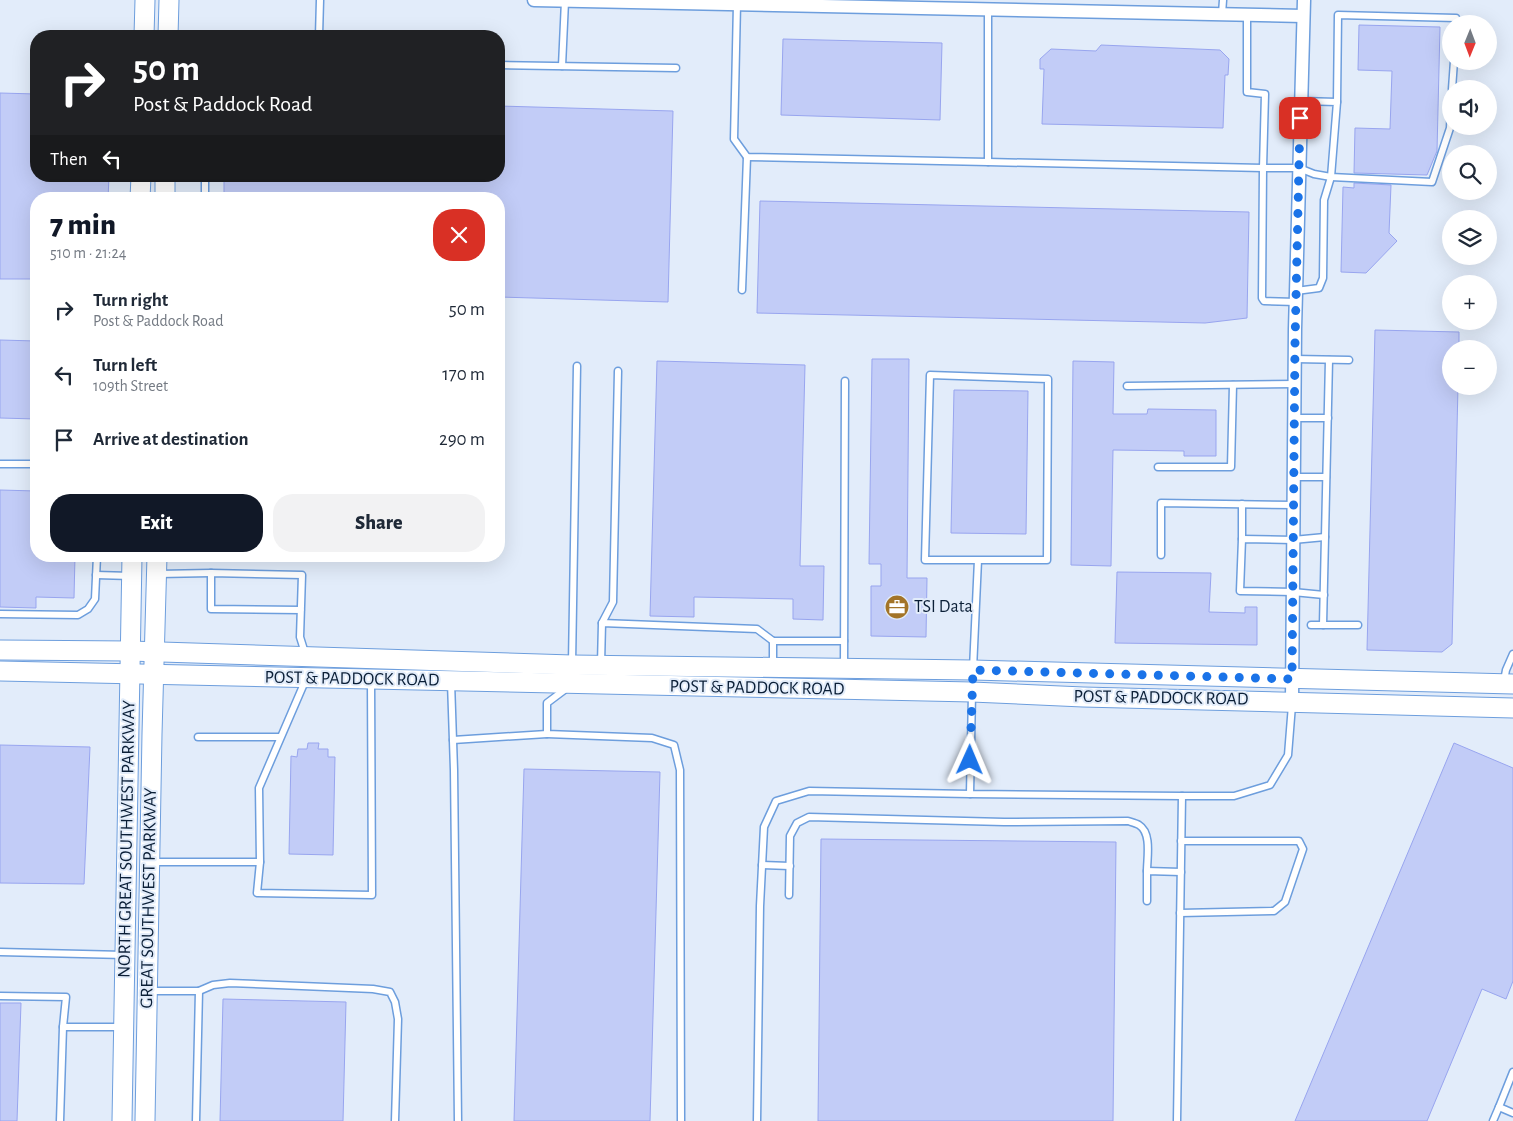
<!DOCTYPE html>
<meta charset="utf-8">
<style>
body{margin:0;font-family:"Alegreya Sans",sans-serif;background:#f2f2f3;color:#1f2937;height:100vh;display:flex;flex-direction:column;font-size:19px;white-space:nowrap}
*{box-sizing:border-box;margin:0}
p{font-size:16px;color:#747a83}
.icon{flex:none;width:28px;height:28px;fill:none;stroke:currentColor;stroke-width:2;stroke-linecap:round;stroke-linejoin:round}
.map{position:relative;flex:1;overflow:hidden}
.drawer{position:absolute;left:30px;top:192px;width:475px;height:370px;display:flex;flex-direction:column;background:#fff;border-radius:20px;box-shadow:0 5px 20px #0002}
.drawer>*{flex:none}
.guide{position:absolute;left:30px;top:30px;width:475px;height:152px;border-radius:20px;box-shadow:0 5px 20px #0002;background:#202124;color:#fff;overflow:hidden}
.needle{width:32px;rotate:181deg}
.controls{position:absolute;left:1442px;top:15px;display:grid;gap:10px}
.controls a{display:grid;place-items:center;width:55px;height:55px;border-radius:50%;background:#fff;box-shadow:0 5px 20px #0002;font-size:25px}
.pin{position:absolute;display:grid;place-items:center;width:42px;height:42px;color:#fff;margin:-21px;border-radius:10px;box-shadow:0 2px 8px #0006}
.me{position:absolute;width:55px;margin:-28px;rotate:1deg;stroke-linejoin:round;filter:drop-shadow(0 0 4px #0008)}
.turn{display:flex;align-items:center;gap:18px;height:105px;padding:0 20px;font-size:22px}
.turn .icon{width:65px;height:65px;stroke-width:2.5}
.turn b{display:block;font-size:35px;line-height:42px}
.then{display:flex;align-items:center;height:48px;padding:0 20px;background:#0003;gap:10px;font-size:19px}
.round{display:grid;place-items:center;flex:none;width:52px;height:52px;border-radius:20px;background:#f2f2f3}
.summary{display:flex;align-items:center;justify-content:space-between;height:85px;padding:0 20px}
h1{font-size:30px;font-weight:800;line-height:38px;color:#111827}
.button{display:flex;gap:10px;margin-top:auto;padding:10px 20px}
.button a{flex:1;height:58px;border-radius:20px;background:#111827;color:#fff;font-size:20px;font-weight:800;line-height:58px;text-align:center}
.button a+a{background:#f2f2f3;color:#1f2937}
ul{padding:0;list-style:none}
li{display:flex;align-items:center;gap:15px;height:65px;padding:0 20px}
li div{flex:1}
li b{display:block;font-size:19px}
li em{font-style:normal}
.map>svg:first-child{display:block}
.building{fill:#c2ccf7;stroke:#98a5ef}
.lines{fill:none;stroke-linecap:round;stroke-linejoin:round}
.lane-casing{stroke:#6d9edd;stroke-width:9}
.street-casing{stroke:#6d9edd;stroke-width:15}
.secondary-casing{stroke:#6d9edd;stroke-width:21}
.lane{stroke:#fff;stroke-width:6}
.street{stroke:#fff;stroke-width:12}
.secondary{stroke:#fff;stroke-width:19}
.route{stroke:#1a73e8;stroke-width:9;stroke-dasharray:0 16.2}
.labels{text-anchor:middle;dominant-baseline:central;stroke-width:4;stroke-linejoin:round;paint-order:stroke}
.poi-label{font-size:18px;fill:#0b1f37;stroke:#e2ecfa;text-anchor:start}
.street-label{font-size:18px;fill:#0b1f37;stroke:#e2ecfa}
</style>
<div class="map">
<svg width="1513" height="1121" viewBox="0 0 1513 1121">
<rect width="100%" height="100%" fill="#e2ecfa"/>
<g class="building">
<polygon points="1359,25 1440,27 1437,151 1427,175 1354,173 1355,128 1390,129 1392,71 1358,70"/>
<polygon points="783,39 942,43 940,120 781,115"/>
<polygon points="1101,45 1220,50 1229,59 1228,75 1225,75 1223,128 1042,124 1044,69 1040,69 1040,59 1051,49 1096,51"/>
<polygon points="0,93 36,94 36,176 109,176 108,199 36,199 36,279 0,279"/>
<polygon points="499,106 673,111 668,302 499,297 499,199 224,199 224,176 499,176"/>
<polygon points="1354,183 1391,185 1389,233 1397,241 1366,273 1341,272 1343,187 1354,188"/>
<polygon points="760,201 1249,212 1247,318 1205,323 757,313"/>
<polygon points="1375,330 1459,332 1459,349 1451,349 1451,386 1458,386 1452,644 1442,652 1367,650"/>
<polygon points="0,340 36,341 36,419 0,418"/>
<polygon points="872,359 909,359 907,578 927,578 926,637 871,636 871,586 881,586 881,564 869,564"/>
<polygon points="657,361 805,365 800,566 824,566 823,620 793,619 793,599 694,597 694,617 650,616"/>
<polygon points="1073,361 1114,362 1113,414 1147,414 1148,409 1216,410 1216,456 1184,456 1184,451 1113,450 1111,566 1071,565"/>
<polygon points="954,390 1028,391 1026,534 951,533"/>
<polygon points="0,490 36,491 36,556 75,556 74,598 36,597 36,608 0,607"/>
<polygon points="1117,572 1211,573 1209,612 1245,613 1245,607 1257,607 1257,645 1115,643"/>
<polygon points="308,743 319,743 318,749 328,749 328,757 335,757 333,855 289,854 291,756 297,757 298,749 307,749"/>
<polygon points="1454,743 1513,768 1513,981 1506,999 1482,989 1427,1121 1295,1121"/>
<polygon points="0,745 90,747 84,884 0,883"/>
<polygon points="524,769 660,772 650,1121 514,1121"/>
<polygon points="821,839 1116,842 1113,1121 818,1121"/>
<polygon points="223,999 346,1002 343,1121 220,1121"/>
<polygon points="0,1003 21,1003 17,1121 0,1121"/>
</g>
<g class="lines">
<defs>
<g id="lane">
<polyline points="737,4 734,139 747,157 988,162 988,9"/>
<polyline points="1222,14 1223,0"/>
<polyline points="319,36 320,0"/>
<polyline points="499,65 676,68"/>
<polyline points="562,66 565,1"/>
<polyline points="1452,89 1454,61"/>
<polyline points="1337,102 1338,15 1456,18 1456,24"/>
<polyline points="988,162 1263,168 1265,94 1247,92 1247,15"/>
<polyline points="205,199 205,176"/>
<polyline points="742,290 747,157"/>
<polyline points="1296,291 1319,288 1323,278 1324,200 1331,177 1337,102 1301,101"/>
<polyline points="1296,302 1264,301 1262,298 1263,168 1299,168 1314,174 1331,177 1432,182 1450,128 1451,106"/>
<polyline points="1295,359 1349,360"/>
<polyline points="1127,386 1295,384"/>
<polyline points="1294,418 1328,418"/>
<polyline points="0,464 36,464"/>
<polyline points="1158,467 1231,467 1233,385"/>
<polyline points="1294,477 1326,477"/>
<polyline points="1242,539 1242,504"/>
<polyline points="1161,555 1161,503 1294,505"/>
<polyline points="158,574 211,573"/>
<polyline points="96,575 131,576"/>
<polyline points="1324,595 1293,592 1240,591 1242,539 1293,540 1325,537"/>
<polyline points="301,610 211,609 211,573 302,575 300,637 305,653"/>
<polyline points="0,614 78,615 88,609 95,599 97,556"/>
<polyline points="602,623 613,602 618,371"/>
<polyline points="1311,625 1358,625"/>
<polyline points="1323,625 1329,360"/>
<polyline points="572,664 577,366"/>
<polyline points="601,664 602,623 757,629 773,641"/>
<polyline points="773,667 773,641 844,641"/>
<polyline points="844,667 845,381"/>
<polyline points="973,669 978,560 925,560 930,375 1048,379 1047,560 978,560"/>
<polyline points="1504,681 1506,670 1513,654"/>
<polyline points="451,682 454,770 458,1121"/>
<polyline points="567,688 547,703 547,734 652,738 674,745 680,770 681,1121"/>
<polyline points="972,693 970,794 1182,796"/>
<polyline points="198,737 280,737"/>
<polyline points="453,740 547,734"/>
<polyline points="152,862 260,862 259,788 306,679"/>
<polyline points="260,862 257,893 372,895 371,680"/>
<polyline points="762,865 790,866"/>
<path d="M789,895l1,-59 7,-13 12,-6 195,5 124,-1c3,1 8,2 11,4 13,8 8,33 8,46"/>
<polyline points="1147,901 1147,871 1181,872"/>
<polyline points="1180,913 1274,911 1285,902 1303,849 1299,841 1181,841"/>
<polyline points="0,952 124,955"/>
<polyline points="150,991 199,991 196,1121"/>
<polyline points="199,991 213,985 230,983 373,989 390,992 395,1002 398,1019 395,1121"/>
<polyline points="0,996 66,997 63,1027"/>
<polyline points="1513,1072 1499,1107 1513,1113"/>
<polyline points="60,1121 63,1027 122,1027"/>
<polyline points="757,1121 760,906 764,827 776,801 809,791 970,794"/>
<polyline points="1177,1121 1182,796 1234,796 1270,785 1288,755 1292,705"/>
<polyline points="1493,1121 1499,1107"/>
</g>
<g id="street">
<polyline points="534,0 1303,16"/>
<polyline points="1292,701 1295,329 1304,0"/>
</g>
<g id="secondary">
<polyline points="144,36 145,0"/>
<polyline points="168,36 169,0"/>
<polyline points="140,199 141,176"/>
<polyline points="165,199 165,176"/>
<polyline points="0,650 130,651 572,665 973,670 1513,684"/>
<polyline points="0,671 972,692 1083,697 1513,708"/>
<polyline points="122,1121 132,556"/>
<polyline points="145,1121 152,734 157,556"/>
</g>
</defs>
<use href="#lane" class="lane-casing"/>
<use href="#street" class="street-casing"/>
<use href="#secondary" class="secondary-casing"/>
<use href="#lane" class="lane"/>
<use href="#street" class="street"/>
<use href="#secondary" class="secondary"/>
</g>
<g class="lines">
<polyline class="route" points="970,760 973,670 1292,679 1295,344 1300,118"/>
</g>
<defs>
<symbol id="office-disc" viewBox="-11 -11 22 22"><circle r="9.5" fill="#a37428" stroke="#e2ecfa"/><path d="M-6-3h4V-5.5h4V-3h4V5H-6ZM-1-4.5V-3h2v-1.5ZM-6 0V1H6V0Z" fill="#fff"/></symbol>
</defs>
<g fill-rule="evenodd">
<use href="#office-disc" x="883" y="593" width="28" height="28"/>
</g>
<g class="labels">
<g class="poi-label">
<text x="914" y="607">TSI Data</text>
</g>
<g class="street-label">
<text transform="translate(352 679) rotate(1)">POST &amp; PADDOCK ROAD</text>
<text transform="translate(757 688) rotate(1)">POST &amp; PADDOCK ROAD</text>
<text transform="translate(1161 698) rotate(1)">POST &amp; PADDOCK ROAD</text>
<text transform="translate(127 839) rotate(-89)">NORTH GREAT SOUTHWEST PARKWAY</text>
<text transform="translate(149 898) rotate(-89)">GREAT SOUTHWEST PARKWAY</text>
</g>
</g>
</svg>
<div class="controls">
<a><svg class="needle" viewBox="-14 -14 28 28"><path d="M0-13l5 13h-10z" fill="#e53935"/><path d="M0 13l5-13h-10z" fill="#747a83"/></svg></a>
<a><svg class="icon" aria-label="sound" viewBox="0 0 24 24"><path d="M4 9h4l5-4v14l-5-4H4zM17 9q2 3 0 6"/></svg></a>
<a><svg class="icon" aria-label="search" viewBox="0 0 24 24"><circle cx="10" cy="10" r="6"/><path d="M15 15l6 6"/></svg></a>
<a><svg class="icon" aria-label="layers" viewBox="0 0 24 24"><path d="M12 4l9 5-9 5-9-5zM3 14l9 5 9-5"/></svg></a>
<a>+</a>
<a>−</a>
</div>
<div class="pin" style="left:1300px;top:118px;background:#d93025"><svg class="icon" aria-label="arrive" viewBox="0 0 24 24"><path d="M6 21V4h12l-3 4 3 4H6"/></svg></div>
<svg class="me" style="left:970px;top:760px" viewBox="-20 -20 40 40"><path d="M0-17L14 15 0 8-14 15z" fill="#1a73e8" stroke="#fff" stroke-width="4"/></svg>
<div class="guide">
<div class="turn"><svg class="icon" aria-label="right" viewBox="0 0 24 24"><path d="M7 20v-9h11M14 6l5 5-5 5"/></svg><div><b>50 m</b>Post &amp; Paddock Road</div></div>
<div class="then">Then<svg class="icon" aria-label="left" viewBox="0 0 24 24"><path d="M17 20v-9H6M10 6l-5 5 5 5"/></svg></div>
</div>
<section class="drawer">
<div class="summary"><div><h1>7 min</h1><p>510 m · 21:24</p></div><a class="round" style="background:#d93025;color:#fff"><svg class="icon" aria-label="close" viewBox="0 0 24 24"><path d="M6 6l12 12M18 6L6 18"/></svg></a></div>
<ul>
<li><svg class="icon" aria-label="right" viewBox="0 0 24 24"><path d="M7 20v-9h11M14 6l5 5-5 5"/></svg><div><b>Turn right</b><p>Post &amp; Paddock Road</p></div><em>50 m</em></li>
<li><svg class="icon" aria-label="left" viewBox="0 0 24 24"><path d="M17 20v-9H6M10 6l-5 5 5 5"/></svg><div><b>Turn left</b><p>109th Street</p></div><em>170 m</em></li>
<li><svg class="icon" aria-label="arrive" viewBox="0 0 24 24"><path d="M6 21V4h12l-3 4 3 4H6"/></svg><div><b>Arrive at destination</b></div><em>290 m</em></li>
</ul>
<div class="button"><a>Exit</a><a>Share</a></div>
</section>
</div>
